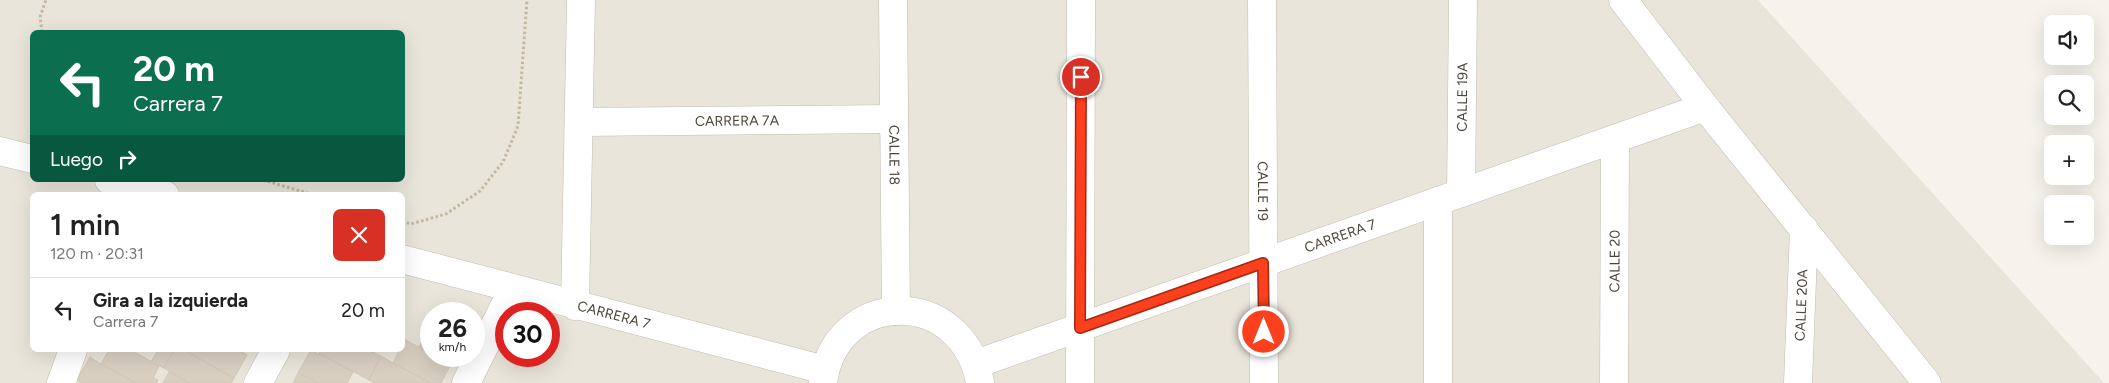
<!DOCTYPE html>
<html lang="es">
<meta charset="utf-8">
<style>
body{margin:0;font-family:Figtree,sans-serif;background:#f2f2f2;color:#222;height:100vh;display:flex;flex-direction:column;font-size:19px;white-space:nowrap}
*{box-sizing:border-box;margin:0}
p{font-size:16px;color:#767676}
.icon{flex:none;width:28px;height:28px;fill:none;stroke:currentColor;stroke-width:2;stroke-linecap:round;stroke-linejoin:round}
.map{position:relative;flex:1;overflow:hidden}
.panel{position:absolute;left:30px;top:192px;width:375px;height:160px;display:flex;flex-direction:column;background:#fff;border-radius:8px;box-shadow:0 5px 20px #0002}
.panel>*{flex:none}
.banner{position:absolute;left:30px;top:30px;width:375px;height:152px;border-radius:8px;box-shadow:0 5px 20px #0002;background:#0b6e4f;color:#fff;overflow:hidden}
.tools{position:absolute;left:2044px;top:15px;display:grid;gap:10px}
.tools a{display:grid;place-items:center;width:50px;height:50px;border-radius:8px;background:#fff;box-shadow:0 5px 20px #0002;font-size:25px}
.speed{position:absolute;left:420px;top:302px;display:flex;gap:10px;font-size:25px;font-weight:700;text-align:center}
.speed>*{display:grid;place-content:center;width:65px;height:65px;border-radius:50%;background:#fff;box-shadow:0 5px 20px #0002;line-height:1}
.speed small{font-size:12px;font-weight:400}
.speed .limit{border:8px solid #d22;background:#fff;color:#111}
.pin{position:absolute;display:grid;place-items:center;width:42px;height:42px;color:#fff;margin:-21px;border:2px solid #fff;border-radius:50%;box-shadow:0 1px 5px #0007}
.me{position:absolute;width:55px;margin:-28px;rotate:0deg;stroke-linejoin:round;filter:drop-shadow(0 0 4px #0008)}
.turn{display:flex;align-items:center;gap:18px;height:105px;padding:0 20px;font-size:22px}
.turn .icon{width:65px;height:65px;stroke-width:2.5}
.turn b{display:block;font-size:35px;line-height:42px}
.then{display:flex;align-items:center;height:48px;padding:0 20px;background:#0003;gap:10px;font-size:19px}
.round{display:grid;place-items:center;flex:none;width:52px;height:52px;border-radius:8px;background:#f2f2f2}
.summary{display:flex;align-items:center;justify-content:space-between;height:85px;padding:0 20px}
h1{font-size:30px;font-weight:600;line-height:38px}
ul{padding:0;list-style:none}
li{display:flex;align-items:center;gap:15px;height:65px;padding:0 20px;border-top:1px solid #e0e0e0}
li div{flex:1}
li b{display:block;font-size:19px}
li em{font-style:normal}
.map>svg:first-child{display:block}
.residential{fill:#eae5da;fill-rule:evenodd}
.building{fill:#d8cfc1;stroke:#d3c7b4}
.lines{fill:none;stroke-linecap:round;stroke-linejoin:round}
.minor-casing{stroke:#c2bbae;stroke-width:29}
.path{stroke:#c4b79f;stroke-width:3;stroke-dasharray:2.5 2.5;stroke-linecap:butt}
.minor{stroke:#fff;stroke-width:28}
.route-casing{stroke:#a42913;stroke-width:12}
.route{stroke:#fc3f1d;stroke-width:9}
.labels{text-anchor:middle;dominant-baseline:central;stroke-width:4.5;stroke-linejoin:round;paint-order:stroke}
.street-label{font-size:14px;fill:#4b4439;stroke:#fff}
</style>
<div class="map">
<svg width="2109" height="383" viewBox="0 0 2109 383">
<rect width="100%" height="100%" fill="#f6f3ec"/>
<path class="residential" d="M0,0h1758l346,383h-2104zM32,32h370v148h-370zM32,195h370v155h-370zM431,314h43v42h-43zM506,314h43v42h-43z"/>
<g class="building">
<polygon points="431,325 431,354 419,347"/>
<polygon points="402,338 431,354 431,356 436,356 451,364 441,383 431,383 393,363 399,351 397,350 402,350"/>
<polygon points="109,350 131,350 159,366 153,378 158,380 156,383 136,383 101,364"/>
<polygon points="158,350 174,350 164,368 151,362"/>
<polygon points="174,350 184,350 234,378 231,383 189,383 164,368"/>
<polygon points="184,350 238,350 247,355 234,378"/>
<polygon points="311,350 353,372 347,383 318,383 298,373"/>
<polygon points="320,350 368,350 381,356 369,380 319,353"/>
<polygon points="381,356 393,363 431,383 375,383 369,380"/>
<polygon points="90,357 101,364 136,383 82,383 77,380"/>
<polygon points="169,372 189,383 163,383"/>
<polygon points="298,373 318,383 293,383"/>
</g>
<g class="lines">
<defs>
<g id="minor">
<path id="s1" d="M893,0l3,311"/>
<path id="s2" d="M1262,0l2,383"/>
<polyline points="1623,0 1705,107 1927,383"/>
<path id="s3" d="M579,122l315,-3"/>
<polyline points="0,151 32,159"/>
<polyline points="109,180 165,195"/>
<path id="s4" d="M1461,193l2,-193"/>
<path id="s5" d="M402,259l423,111"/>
<polyline points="575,306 581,0"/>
<path id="s6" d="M976,364l729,-257"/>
<polyline points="61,383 73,350"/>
<polyline points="258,383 276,350"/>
<polyline points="466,383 513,289"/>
<path d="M823,383c12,-94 138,-98 157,-1"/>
<polyline points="1080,383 1081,0"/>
<polyline points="1438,383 1438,201"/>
<path id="s7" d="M1614,383l1,-244"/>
<path id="s8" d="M1798,383l6,-154"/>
</g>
</defs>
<use href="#minor" class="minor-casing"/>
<g class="path">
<polyline points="42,32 40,17 46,0"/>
<polyline points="263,180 314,195"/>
<polyline points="402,221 411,224 446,214 480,191 503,162 518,126 527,0"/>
</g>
<use href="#minor" class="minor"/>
</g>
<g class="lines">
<defs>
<polyline id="route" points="1081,77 1080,328 1263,263 1264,332"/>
</defs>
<use href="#route" class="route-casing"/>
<use href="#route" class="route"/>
</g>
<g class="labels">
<g class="street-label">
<text stroke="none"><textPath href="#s4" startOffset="96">CALLE 19A</textPath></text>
<text stroke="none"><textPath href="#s3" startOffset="158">CARRERA 7A</textPath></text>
<text stroke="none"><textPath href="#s1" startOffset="155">CALLE 18</textPath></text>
<text stroke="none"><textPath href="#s2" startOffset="191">CALLE 19</textPath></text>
<text stroke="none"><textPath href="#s6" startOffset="386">CARRERA 7</textPath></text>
<text stroke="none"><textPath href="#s7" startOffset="122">CALLE 20</textPath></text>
<text stroke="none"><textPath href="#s8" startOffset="78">CALLE 20A</textPath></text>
<text stroke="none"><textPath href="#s5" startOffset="219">CARRERA 7</textPath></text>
</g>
</g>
</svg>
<div class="tools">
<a><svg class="icon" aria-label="sound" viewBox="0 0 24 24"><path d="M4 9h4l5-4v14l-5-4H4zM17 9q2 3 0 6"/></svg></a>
<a><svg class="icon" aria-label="search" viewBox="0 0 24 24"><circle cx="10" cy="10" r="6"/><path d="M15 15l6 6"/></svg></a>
<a>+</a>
<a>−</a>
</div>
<div class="speed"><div>26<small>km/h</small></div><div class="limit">30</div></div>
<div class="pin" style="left:1081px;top:77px;background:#d93025"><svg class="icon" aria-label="arrive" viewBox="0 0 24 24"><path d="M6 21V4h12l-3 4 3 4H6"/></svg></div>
<svg class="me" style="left:1264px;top:332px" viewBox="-20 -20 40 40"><circle r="17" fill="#fc3f1d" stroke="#fff" stroke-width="3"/><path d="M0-11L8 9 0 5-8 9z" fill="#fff"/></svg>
<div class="banner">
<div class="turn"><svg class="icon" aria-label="left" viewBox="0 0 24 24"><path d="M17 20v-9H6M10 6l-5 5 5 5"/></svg><div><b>20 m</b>Carrera 7</div></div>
<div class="then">Luego<svg class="icon" aria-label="right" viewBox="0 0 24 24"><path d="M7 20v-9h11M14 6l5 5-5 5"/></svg></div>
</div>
<section class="panel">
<div class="summary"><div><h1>1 min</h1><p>120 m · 20:31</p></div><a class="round" style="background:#d93025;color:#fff"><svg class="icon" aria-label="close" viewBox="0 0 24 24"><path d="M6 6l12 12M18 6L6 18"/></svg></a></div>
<ul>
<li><svg class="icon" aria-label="left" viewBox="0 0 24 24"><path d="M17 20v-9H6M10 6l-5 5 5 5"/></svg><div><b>Gira a la izquierda</b><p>Carrera 7</p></div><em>20 m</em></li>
</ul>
</section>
</div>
